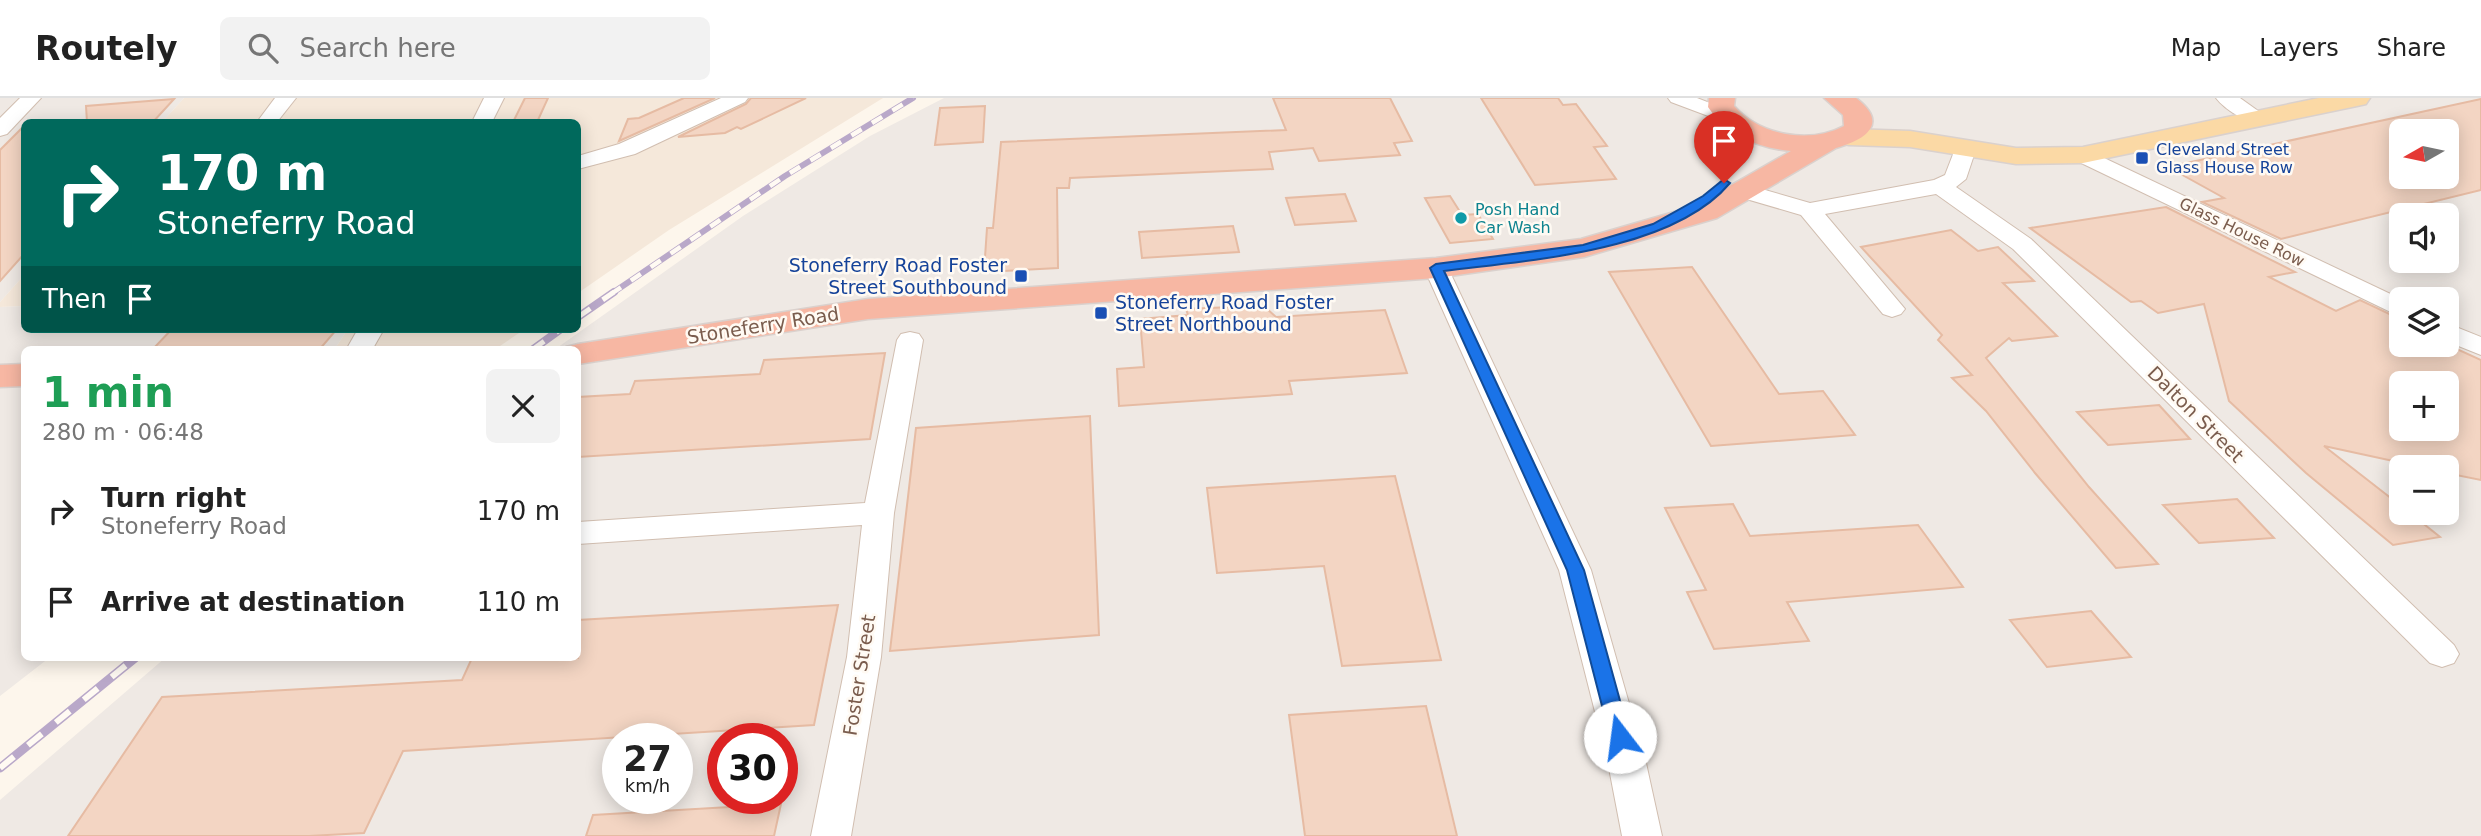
<!DOCTYPE html>
<meta charset="utf-8">
<style>
body{margin:0;font-family:"DejaVu Sans",sans-serif;background:#f2f2f2;color:#222;height:100vh;display:flex;flex-direction:column;font-size:26px;white-space:nowrap}
*{box-sizing:border-box;margin:0}
p{font-size:23px;color:#767676}
.icon{flex:none;width:38px;height:38px;fill:none;stroke:currentColor;stroke-width:2;stroke-linecap:round;stroke-linejoin:round}
.map{position:relative;flex:1;overflow:hidden}
.panel{position:absolute;left:21px;top:248px;width:560px;height:315px;display:flex;flex-direction:column;background:#fff;border-radius:10px;box-shadow:0 4px 18px #0003}
.panel>*{flex:none}
.hud{position:absolute;left:21px;top:21px;width:560px;height:214px;border-radius:10px;box-shadow:0 4px 18px #0003;background:#00695c;color:#fff;overflow:hidden}
.needle{width:46px;rotate:261deg}
.controls{position:absolute;left:2389px;top:21px;display:grid;gap:14px}
.controls a{display:grid;place-items:center;width:70px;height:70px;border-radius:10px;background:#fff;box-shadow:0 4px 18px #0003;font-size:35px}
.speed{position:absolute;left:602px;top:625px;display:flex;gap:14px;font-size:35px;font-weight:700;text-align:center}
.speed>*{display:grid;place-content:center;width:91px;height:91px;border-radius:50%;background:#fff;box-shadow:0 4px 18px #0003;line-height:1}
.speed small{font-size:18px;font-weight:400}
.speed .limit{border:10px solid #d22;background:#fff;color:#111}
.pin{position:absolute;display:grid;place-items:center;width:60px;height:60px;color:#fff;margin:-72px -30px;border-radius:50% 50% 50% 0;rotate:-45deg;box-shadow:0 0 7px #0007}
.pin .icon{rotate:45deg}
.me{position:absolute;width:77px;margin:-38px;rotate:345deg;stroke-linejoin:round;filter:drop-shadow(0 0 5px #0008)}
.turn{display:flex;align-items:center;gap:24px;height:147px;padding:0 21px;font-size:32px}
.turn .icon{width:91px;height:91px;stroke-width:2.5}
.turn b{display:block;font-size:49px;line-height:60px}
.then{display:flex;align-items:center;height:66px;padding:0 21px;background:#0003;gap:14px;font-size:26px}
.round{display:grid;place-items:center;flex:none;width:74px;height:74px;border-radius:10px;background:#f2f2f2}
.head{display:flex;align-items:center;justify-content:space-between;height:119px;padding:0 21px}
h1{font-size:42px;font-weight:600;line-height:52px;color:#1e9e55}
ul{padding:0;list-style:none}
li{display:flex;align-items:center;gap:21px;height:91px;padding:0 21px}
li div{flex:1}
li b{display:block;font-size:26px}
li em{font-style:normal}
header{display:flex;align-items:center;gap:42px;box-sizing:border-box;height:98px;padding:0 35px;background:#fff;border-bottom:2px solid #e0e0e0}
header strong{font-size:33px}
nav{display:flex;gap:38px;margin-inline-start:auto;font-size:24px}
.search{width:490px;height:63px;background:#f2f2f2;display:flex;align-items:center;gap:18px;box-sizing:border-box;padding:0 24px;border-radius:10px;color:#767676;font-size:26px}
.map>svg:first-child{display:block}
.residential{fill:#f5e8da}
.industrial{fill:#efe9e4;fill-rule:evenodd}
.building{fill:#f3d5c3;stroke:#e6bba3;stroke-width:2;fill-rule:evenodd}
.lines{fill:none;stroke-linecap:round;stroke-linejoin:round}
.street-casing{stroke:#d1beb0;stroke-width:2}
.primary-casing{stroke:#dad1cd;stroke-width:3}
.highway-casing{stroke:#dad1cd;stroke-width:3}
.street{fill:#fff;fill-rule:evenodd}
.primary{fill:#fbd9a5;fill-rule:evenodd}
.highway{fill:#f7b7a3;fill-rule:evenodd}
.rail-far2-casing{stroke:#b9a8c9;stroke-width:6}
.rail-far1-casing{stroke:#b9a8c9;stroke-width:8}
.rail-casing{stroke:#b9a8c9;stroke-width:9}
.rail-far2{stroke:#fffaf3;stroke-width:4.5;stroke-dasharray:12;stroke-linecap:butt}
.rail-far1{stroke:#fffaf3;stroke-width:5;stroke-dasharray:15;stroke-linecap:butt}
.rail{stroke:#fffaf3;stroke-width:6;stroke-dasharray:18;stroke-linecap:butt}
.route{fill:#1a73e8;stroke:#114b97;stroke-width:2}
.transit-dot{fill:#1a4fb4;stroke:#fffaf3;stroke-width:2.5}
.culture-dot{fill:#0f9aa8;stroke:#fffaf3;stroke-width:2.5}
.labels{text-anchor:middle;dominant-baseline:central;stroke-width:5;stroke-linejoin:round;paint-order:stroke}
.far-transit-label{font-size:16px;fill:#164399;stroke:#fffaf3;text-anchor:start}
.far-culture-label{font-size:16px;fill:#0d838f;stroke:#fffaf3;text-anchor:start}
.far-street-label{font-size:16px;fill:#7a5c4d;stroke:#fffaf3}
.transit-label{font-size:19px;fill:#164399;stroke:#fffaf3;text-anchor:end}
.street-label{font-size:19px;fill:#7a5c4d;stroke:#fffaf3}
</style>
<header>
<strong>Routely</strong>
<div class="search"><svg class="icon" aria-label="search" viewBox="0 0 24 24"><circle cx="10" cy="10" r="6"/><path d="M15 15l6 6"/></svg>Search here</div>
<nav><a>Map</a><a>Layers</a><a>Share</a></nav>
</header>
<div class="map">
<svg width="2481" height="738" viewBox="0 0 2481 738">
<rect width="100%" height="100%" fill="#fdf6ec"/>
<g class="residential">
<polygon points="184,0 883,0 669,132 578,195 578,24 162,24"/>
<polygon points="24,177 24,208 0,209 0,204"/>
<polygon points="348,231 525,231 494,252 334,252"/>
</g>
<g class="industrial">
<polygon points="0,0 184,0 162,24 24,24 24,177 0,204"/>
<path d="M944,0h1537v738h-2481v-36l165,-142h413v-308h-24l189,-134 127,-80zM2401,33h45v46h-45zM2401,117h45v46h-45zM2401,201h45v46h-45zM2401,285h45v46h-45zM2401,369h45v46h-45zM618,640h59v60h-59zM723,640h59v60h-59z"/>
<polygon points="24,208 24,231 348,231 334,252 24,252 24,560 49,560 0,598 0,209"/>
</g>
<g class="building">
<polygon points="525,0 548,0 538,22 513,24"/>
<polygon points="684,0 715,0 619,43 628,21 639,20"/>
<polygon points="751,0 806,0 741,31 737,29 725,35 678,39 746,6"/>
<polygon points="1273,0 1390,0 1412,43 1394,45 1400,57 1319,63 1313,50 1269,54 1273,71 1070,80 1069,90 1057,90 1058,170 984,174 987,130 993,130 1001,44 1286,32"/>
<polygon points="1481,0 1558,0 1563,7 1576,6 1607,48 1594,49 1616,81 1535,87"/>
<polygon points="174,1 153,24 87,24 86,8"/>
<path d="M2481,1v91l-200,49 -79,-37 22,-4 -56,-31zM2401,33h45v46h-45z"/>
<polygon points="985,8 983,44 935,47 940,10"/>
<polygon points="24,28 24,156 0,183 0,52"/>
<polygon points="1345,96 1356,123 1295,127 1286,100"/>
<polygon points="1450,98 1462,117 1478,116 1493,141 1450,145 1425,100"/>
<path d="M2166,109l129,65 -26,5 67,34 24,-11 40,19 1,26 45,-1 35,16v120l-35,-7v-6h-25l-97,-21 77,60v7h9l30,24 -47,8 -87,-72 -77,-72 -25,-97 -46,9 -17,-12 -10,1 -101,-74zM2401,285h45v46h-45z"/>
<polygon points="1233,128 1239,154 1142,160 1139,134"/>
<polygon points="1951,132 1978,153 1998,149 2034,183 2003,185 2057,238 2012,243 2009,240 1986,260 2089,389 2158,466 2116,470 2035,375 1986,313 1952,280 1972,277 1938,242 1942,237 1861,149"/>
<polygon points="1692,169 1779,296 1823,293 1855,337 1711,348 1609,174"/>
<polygon points="1256,208 1267,211 1276,219 1385,212 1407,275 1289,283 1292,296 1119,308 1117,271 1144,269 1140,221 1188,217 1186,211"/>
<polygon points="172,231 337,231 319,252 152,252"/>
<polygon points="885,255 870,341 578,359 578,299 630,296 635,283 760,276 764,262"/>
<polygon points="2159,307 2190,341 2108,347 2077,314"/>
<polygon points="1090,318 1099,537 890,553 916,330"/>
<polygon points="1395,378 1441,562 1342,568 1324,468 1217,475 1207,390"/>
<polygon points="2237,401 2274,440 2199,445 2163,407"/>
<polygon points="1733,406 1750,438 1918,427 1963,489 1787,504 1809,543 1714,551 1687,494 1706,492 1665,410"/>
<polygon points="838,507 814,627 403,653 364,735 309,738 68,738 162,599 462,582 472,560 578,560 578,522"/>
<polygon points="2091,513 2131,559 2047,569 2010,522"/>
<polygon points="1426,608 1457,738 1305,738 1289,617"/>
<polygon points="781,706 774,738 586,738 593,717"/>
</g>
<g class="lines">
<defs>
<g id="street">
<polygon points="20,0 41,0 7,36 0,38 0,20"/>
<polygon points="275,0 296,0 277,24 257,24"/>
<polygon points="484,0 504,0 492,24 472,24"/>
<polygon points="721,0 748,0 745,4 635,56 578,71 578,58 619,46"/>
<polygon points="1668,0 1697,0 1733,14 1736,18 1733,22 1719,22 1671,4"/>
<path d="M2216,0h24l28,20 -3,4c-15,4 -40,-12 -49,-24z"/>
<polygon points="1965,45 1973,46 1976,51 1966,81 1956,89 2031,141 2454,547 2459,556 2454,565 2442,569 2430,565 2013,151 1936,96 1825,116 1905,211 1901,216 1892,219 1883,216 1801,117 1736,98 1733,93 1736,88 1744,86 1810,105 1934,82 1945,77 1957,46"/>
<polygon points="2083,50 2401,201 2401,219 2075,62 2072,57 2075,52"/>
<polygon points="1436,163 1445,165 1448,170 1591,472 1646,665 1662,738 1622,738 1608,665 1559,472 1424,170 1427,165"/>
<polygon points="2446,225 2481,239 2481,257 2446,243"/>
<polygon points="358,231 384,231 372,252 346,252"/>
<polygon points="910,234 919,236 923,242 894,415 881,559 851,738 811,738 847,559 862,427 578,446 578,424 865,405 897,242 901,236"/>
</g>
<polygon id="primary" points="2319,0 2370,0 2366,6 2357,8 2083,65 2016,66 1910,49 1849,47 1839,45 1835,39 1839,33 1849,31 1910,33 2016,50 2083,49"/>
<g id="highway">
<path d="M1709,0h26l-1,8c26,30 76,38 110,20l-1,-11 -19,-17h32c34,26 9,42 -20,50l-119,70 -133,39 -148,21 -568,41 -290,45v-14h-15l3,-3 12,-3 290,-45 568,-41 145,-19 114,-33 96,-55c-33,-3 -64,-16 -83,-44z"/>
<polygon points="24,266 24,288 0,289 0,267"/>
</g>
</defs>
<use href="#street" class="street-casing"/>
<use href="#primary" class="primary-casing"/>
<use href="#highway" class="highway-casing"/>
<use href="#street" class="street"/>
<use href="#primary" class="primary"/>
<use href="#highway" class="highway"/>
<defs>
<polyline id="rail-far2" points="611,196 785,78 913,0"/>
<g id="rail-far1">
<polyline points="578,219 614,194"/>
<polyline points="532,252 561,231"/>
</g>
<polyline id="rail" points="0,670 135,560"/>
</defs>
<use href="#rail-far2" class="rail-far2-casing"/>
<use href="#rail-far1" class="rail-far1-casing"/>
<use href="#rail" class="rail-casing"/>
<use href="#rail-far2" class="rail-far2"/>
<use href="#rail-far1" class="rail-far1"/>
<use href="#rail" class="rail"/>
</g>
<path class="route" d="M1724,81l6,4c-58,69 -201,77 -286,88l140,299 46,167 -3,6 -7,2 -7,-2 -3,-6 -43,-167 -137,-302 6,-4 147,-19 70,-21 50,-28z"/>
<g class="transit-dot">
<rect x="2135" y="53" width="14" height="14" rx="3.5"/>
<rect x="1014" y="171" width="14" height="14" rx="3.5"/>
<rect x="1094" y="208" width="14" height="14" rx="3.5"/>
</g>
<circle class="culture-dot" cx="1461" cy="120" r="7"/>
<g class="labels">
<g class="far-transit-label">
<text x="2156" y="51">Cleveland Street<tspan x="2156" dy="18">Glass House Row</tspan></text>
</g>
<g class="far-culture-label">
<text x="1475" y="111">Posh Hand<tspan x="1475" dy="18">Car Wash</tspan></text>
</g>
<g class="far-street-label">
<text transform="translate(2242 134) rotate(26)">Glass House Row</text>
</g>
<g class="transit-label">
<text x="1007" y="167">Stoneferry Road Foster<tspan x="1007" dy="22">Street Southbound</tspan></text>
<text x="1115" y="204" text-anchor="start">Stoneferry Road Foster<tspan x="1115" dy="22">Street Northbound</tspan></text>
</g>
<g class="street-label">
<text transform="translate(763 227) rotate(-9)">Stoneferry Road</text>
<text transform="translate(2196 316) rotate(45)">Dalton Street</text>
<text transform="translate(859 577) rotate(-81)">Foster Street</text>
</g>
</g>
</svg>
<div class="controls">
<a><svg class="needle" viewBox="-14 -14 28 28"><path d="M0-13l5 13h-10z" fill="#e53935"/><path d="M0 13l5-13h-10z" fill="#767676"/></svg></a>
<a><svg class="icon" aria-label="sound" viewBox="0 0 24 24"><path d="M4 9h4l5-4v14l-5-4H4zM17 9q2 3 0 6"/></svg></a>
<a><svg class="icon" aria-label="layers" viewBox="0 0 24 24"><path d="M12 4l9 5-9 5-9-5zM3 14l9 5 9-5"/></svg></a>
<a>+</a>
<a>−</a>
</div>
<div class="speed"><div>27<small>km/h</small></div><div class="limit">30</div></div>
<div class="pin" style="left:1724px;top:85px;background:#d93025"><svg class="icon" aria-label="arrive" viewBox="0 0 24 24"><path d="M6 21V4h12l-3 4 3 4H6"/></svg></div>
<svg class="me" style="left:1620px;top:639px" viewBox="-20 -20 40 40"><circle r="19" fill="#fff"/><path d="M0-13L10 11 0 6-10 11z" fill="#1a73e8"/></svg>
<div class="hud">
<div class="turn"><svg class="icon" aria-label="right" viewBox="0 0 24 24"><path d="M7 20v-9h11M14 6l5 5-5 5"/></svg><div><b>170 m</b>Stoneferry Road</div></div>
<div class="then">Then<svg class="icon" aria-label="arrive" viewBox="0 0 24 24"><path d="M6 21V4h12l-3 4 3 4H6"/></svg></div>
</div>
<section class="panel">
<div class="head"><div><h1>1 min</h1><p>280 m · 06:48</p></div><a class="round"><svg class="icon" aria-label="close" viewBox="0 0 24 24"><path d="M6 6l12 12M18 6L6 18"/></svg></a></div>
<ul>
<li><svg class="icon" aria-label="right" viewBox="0 0 24 24"><path d="M7 20v-9h11M14 6l5 5-5 5"/></svg><div><b>Turn right</b><p>Stoneferry Road</p></div><em>170 m</em></li>
<li><svg class="icon" aria-label="arrive" viewBox="0 0 24 24"><path d="M6 21V4h12l-3 4 3 4H6"/></svg><div><b>Arrive at destination</b></div><em>110 m</em></li>
</ul>
</section>
</div>
